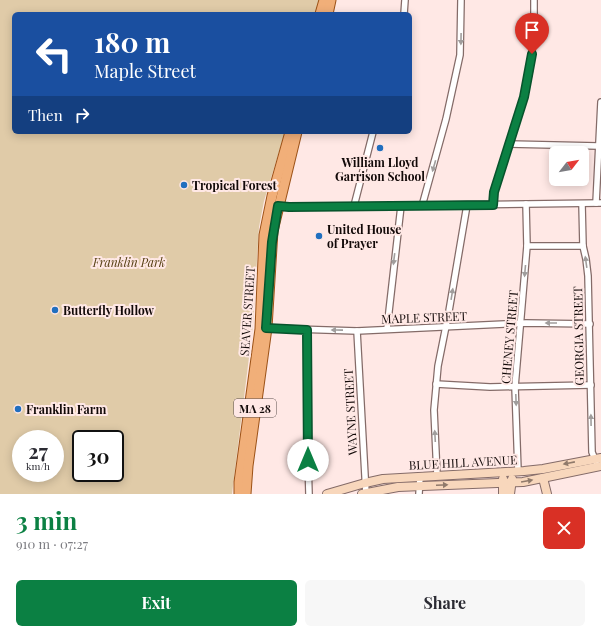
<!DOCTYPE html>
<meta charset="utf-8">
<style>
body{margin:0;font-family:"Playfair Display",serif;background:#f7f7f7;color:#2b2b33;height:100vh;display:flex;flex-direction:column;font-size:15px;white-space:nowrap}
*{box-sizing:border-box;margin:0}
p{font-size:13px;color:#7c7c81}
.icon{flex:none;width:22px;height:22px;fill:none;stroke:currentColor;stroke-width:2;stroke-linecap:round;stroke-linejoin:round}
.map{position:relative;height:494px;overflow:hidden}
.details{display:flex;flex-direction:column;background:#fff;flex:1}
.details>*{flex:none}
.top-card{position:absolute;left:12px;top:12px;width:400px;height:122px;border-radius:6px;box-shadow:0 2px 10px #0003;background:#1a4fa0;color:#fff;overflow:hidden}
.needle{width:26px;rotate:59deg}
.controls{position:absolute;left:549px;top:146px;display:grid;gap:8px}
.controls a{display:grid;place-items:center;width:40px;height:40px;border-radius:6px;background:#fff;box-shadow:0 2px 10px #0003;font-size:20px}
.speed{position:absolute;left:12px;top:430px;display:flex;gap:8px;font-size:20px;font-weight:700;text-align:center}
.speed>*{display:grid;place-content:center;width:52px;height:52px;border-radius:50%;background:#fff;box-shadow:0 2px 10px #0003;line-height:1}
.speed small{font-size:10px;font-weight:400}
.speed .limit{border:2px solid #111;border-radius:6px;background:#fff;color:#111}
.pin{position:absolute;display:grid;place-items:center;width:34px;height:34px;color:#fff;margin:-41px -17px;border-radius:50% 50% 50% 0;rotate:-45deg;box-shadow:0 0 4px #0007}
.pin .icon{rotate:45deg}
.me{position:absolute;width:44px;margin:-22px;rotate:0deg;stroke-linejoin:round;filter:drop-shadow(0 0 3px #0008)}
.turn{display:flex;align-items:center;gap:14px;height:84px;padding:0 16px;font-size:18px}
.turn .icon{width:52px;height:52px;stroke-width:2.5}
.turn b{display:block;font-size:28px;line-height:34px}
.then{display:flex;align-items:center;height:38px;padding:0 16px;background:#0003;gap:8px;font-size:15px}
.round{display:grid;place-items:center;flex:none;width:42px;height:42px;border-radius:6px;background:#f7f7f7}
.overview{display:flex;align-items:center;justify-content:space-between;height:68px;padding:0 16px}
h1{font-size:24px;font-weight:700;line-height:30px;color:#0b8043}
.primary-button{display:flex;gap:8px;margin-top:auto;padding:8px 16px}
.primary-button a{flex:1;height:46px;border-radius:6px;background:#0b8043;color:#fff;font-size:16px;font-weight:700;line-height:46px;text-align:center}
.primary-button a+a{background:#f7f7f7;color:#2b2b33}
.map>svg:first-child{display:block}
.green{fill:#e0cba8;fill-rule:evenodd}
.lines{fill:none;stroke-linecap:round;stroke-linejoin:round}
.street-casing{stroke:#846b68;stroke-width:8}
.secondary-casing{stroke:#846b68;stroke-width:10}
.primary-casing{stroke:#9c5217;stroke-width:11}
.street{stroke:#fff;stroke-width:5.5}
.secondary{stroke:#f8d7bc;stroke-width:8}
.primary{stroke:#f1af79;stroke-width:9}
.oneway{fill:#a09d9c}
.oneway2{fill:#907a6b}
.route-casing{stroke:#07532c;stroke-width:10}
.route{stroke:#0b8043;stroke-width:7}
.poi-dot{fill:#216fbf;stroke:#ffe8e5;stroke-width:1.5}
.labels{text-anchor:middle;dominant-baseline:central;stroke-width:4;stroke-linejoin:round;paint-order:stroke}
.shield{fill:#ffe8e5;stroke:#594c4a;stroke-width:1}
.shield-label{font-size:11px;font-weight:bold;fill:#120908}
.poi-label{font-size:12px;font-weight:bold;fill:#120908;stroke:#ffe8e5;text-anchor:start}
.park-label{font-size:12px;font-style:italic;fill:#574014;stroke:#ffe8e5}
.street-label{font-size:12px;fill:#120908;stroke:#ffe8e5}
</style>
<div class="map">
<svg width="601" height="494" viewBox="0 0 601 494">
<rect width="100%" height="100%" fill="#ffe8e5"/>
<path class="green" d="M0,0h320l-2,14h-304v118h271l-21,69 -5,26 -6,98 -21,169h-232zM21,439h34v34h-34zM81,439h34v34h-34z"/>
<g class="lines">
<defs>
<g id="street">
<polyline points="404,14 405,0"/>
<polyline points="509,144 598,146"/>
<polyline points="596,203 601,102"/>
<polyline points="582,204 583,246 586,259 588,276 592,452 596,462"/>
<polyline points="277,205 289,207 601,203"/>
<polyline points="493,205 494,192 524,97 529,73 534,36 534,0"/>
<polyline points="354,206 373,132"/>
<polyline points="422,206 446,119 460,55 461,0"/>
<polyline points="527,246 583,246"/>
<polyline points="264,328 357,331 526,323 590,324"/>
<polyline points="387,329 401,206"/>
<polyline points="307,330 308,460 309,494"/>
<polyline points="357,331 366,494"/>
<polyline points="436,384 490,387 591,385"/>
<polyline points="518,471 515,387 527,246 526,204"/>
<polyline points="437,475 434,410 438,366 449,311 467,205"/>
<polyline points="419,494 420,476"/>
</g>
<g id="secondary">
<polyline points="543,478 547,494"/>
<polyline points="327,494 365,483 383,479 524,471 543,469 601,458"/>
<polyline points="362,494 398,487 523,482 601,466"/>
<polyline points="503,494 503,479"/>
<polyline points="510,494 512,479"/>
</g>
<g id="primary">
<polyline points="320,14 324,0"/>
<polyline points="328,14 331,0"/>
<polyline points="239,494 239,482 260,329 264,235 272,196 290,132"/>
<polyline points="246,494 248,466 267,328 273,231 297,132"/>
</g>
</defs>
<use href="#street" class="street-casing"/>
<use href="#secondary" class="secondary-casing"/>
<use href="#primary" class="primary-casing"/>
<use href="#street" class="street"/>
<use href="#secondary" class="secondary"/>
<use href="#primary" class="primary"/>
</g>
<defs><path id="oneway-solid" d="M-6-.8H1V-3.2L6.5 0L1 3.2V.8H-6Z"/></defs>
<g class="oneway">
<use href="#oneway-solid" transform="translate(461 39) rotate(91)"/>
<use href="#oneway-solid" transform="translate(434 166) rotate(106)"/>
<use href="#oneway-solid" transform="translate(394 259) rotate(97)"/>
<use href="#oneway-solid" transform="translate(586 262) rotate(-98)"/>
<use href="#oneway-solid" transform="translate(525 271) rotate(95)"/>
<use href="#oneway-solid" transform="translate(452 294) rotate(-81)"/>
<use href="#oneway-solid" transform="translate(551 323) rotate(-180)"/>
<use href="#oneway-solid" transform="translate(337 330) rotate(-179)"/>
<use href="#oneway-solid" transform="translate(516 400) rotate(88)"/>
<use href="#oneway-solid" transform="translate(591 420) rotate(-91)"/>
<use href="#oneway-solid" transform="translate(435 436) rotate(-93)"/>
</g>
<g class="oneway2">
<use href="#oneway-solid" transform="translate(569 463) rotate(169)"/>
<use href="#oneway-solid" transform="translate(527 481) rotate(-10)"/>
<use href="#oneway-solid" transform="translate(442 485) rotate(-2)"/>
</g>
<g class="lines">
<defs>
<polyline id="route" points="308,460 307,330 266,328 272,242 278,206 289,207 493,205 494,192 524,97 532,54"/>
</defs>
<use href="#route" class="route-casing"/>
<use href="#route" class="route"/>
</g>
<g class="poi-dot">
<circle cx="380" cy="148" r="4"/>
<circle cx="184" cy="185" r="4"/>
<circle cx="319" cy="236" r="4"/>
<circle cx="55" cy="310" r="4"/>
<circle cx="18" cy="409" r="4"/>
</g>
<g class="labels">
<rect class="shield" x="234" y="399" width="42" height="18" rx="3"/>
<g class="shield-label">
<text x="255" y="408">MA 28</text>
</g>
<g class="poi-label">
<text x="380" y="162" text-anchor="middle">William Lloyd<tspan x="380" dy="14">Garrison School</tspan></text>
<text x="192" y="185">Tropical Forest</text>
<text x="327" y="229">United House<tspan x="327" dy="14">of Prayer</tspan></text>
<text x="63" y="310">Butterfly Hollow</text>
<text x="26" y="409">Franklin Farm</text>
</g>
<g class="park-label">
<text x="129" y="262">Franklin Park</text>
</g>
<g class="street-label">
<text transform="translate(247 311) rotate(-86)">SEAVER STREET</text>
<text transform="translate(424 317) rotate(-2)">MAPLE STREET</text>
<text transform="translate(578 336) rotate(-91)">GEORGIA STREET</text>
<text transform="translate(509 337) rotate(-85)">CHENEY STREET</text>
<text transform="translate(350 412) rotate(-93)">WAYNE STREET</text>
<text transform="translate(463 462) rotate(-3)">BLUE HILL AVENUE</text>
</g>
</g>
</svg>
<div class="controls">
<a><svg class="needle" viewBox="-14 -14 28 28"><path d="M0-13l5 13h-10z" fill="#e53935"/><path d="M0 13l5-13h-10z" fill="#7c7c81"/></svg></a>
</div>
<div class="speed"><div>27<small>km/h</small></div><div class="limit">30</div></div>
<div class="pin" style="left:532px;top:54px;background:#d93025"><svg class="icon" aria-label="arrive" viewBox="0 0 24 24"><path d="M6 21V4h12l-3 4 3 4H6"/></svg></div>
<svg class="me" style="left:308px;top:460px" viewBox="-20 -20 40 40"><circle r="19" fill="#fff"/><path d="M0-13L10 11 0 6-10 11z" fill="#0b8043"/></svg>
<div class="top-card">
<div class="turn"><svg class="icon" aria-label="left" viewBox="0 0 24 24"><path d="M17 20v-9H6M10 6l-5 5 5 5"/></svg><div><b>180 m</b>Maple Street</div></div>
<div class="then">Then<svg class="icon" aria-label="right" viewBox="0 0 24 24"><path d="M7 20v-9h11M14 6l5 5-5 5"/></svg></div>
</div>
</div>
<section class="details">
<div class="overview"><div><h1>3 min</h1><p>910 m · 07:27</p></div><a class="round" style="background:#d93025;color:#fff"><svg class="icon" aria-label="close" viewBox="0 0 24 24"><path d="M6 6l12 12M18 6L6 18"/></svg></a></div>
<div class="primary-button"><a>Exit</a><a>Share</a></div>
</section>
